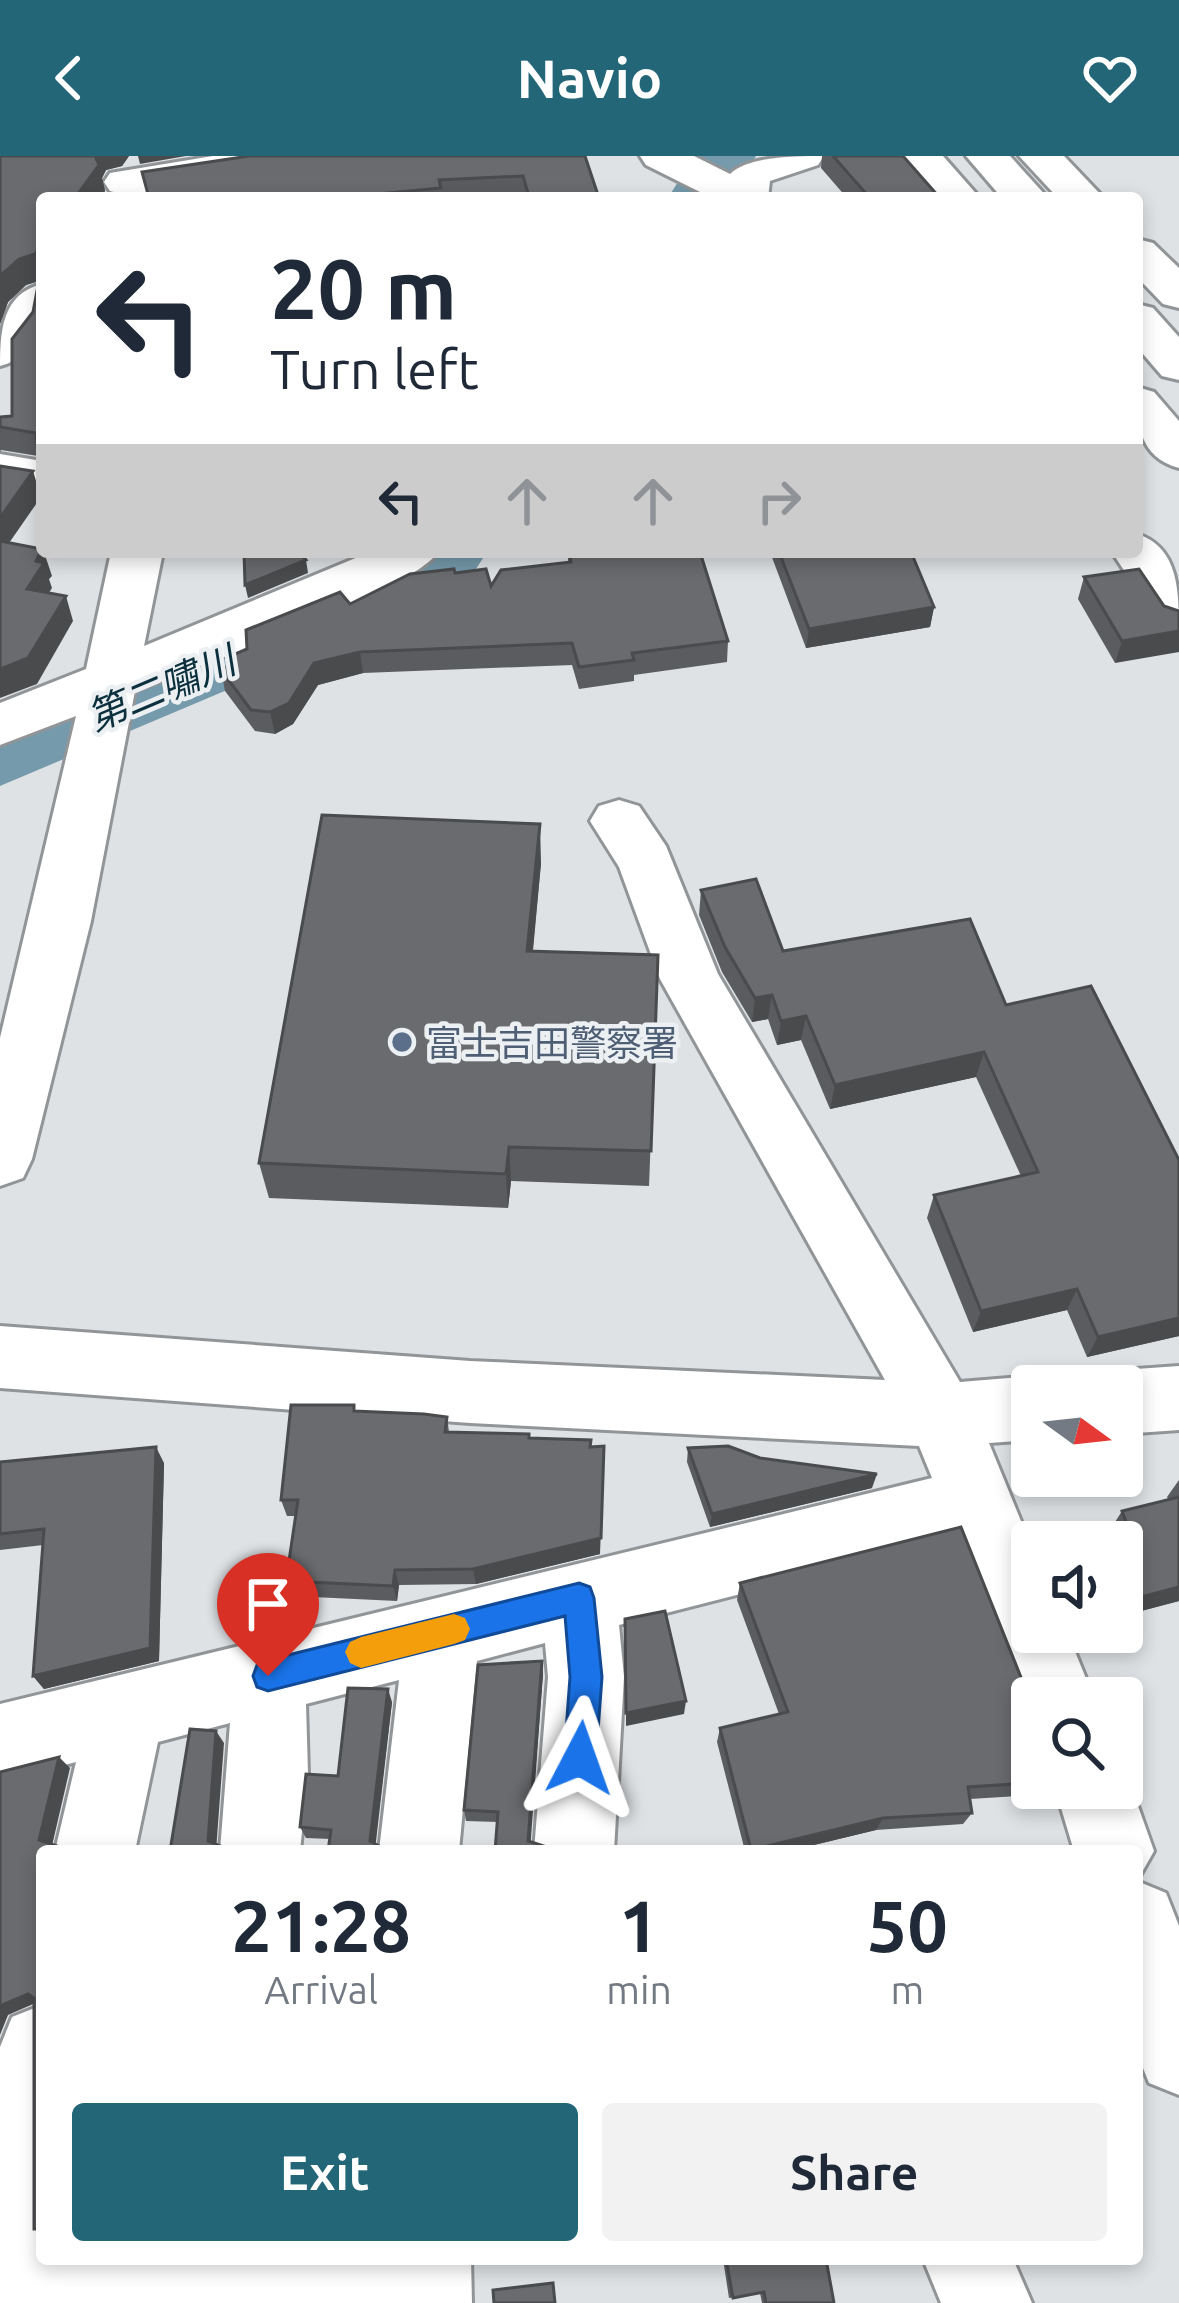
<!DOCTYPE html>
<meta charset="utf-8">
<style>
body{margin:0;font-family:Ubuntu,"Noto Sans JP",sans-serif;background:#f2f2f3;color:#1f2937;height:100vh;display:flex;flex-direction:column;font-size:45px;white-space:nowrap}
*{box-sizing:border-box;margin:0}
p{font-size:39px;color:#747a83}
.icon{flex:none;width:66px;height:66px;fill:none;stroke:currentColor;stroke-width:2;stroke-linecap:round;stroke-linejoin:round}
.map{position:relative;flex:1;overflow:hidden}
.drawer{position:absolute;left:36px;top:1689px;width:1107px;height:420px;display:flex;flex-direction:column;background:#fff;border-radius:12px;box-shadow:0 6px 18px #0003}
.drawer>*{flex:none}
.hud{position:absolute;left:36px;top:36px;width:1107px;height:366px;border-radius:12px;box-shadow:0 6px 18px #0003;background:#fff;color:#1f2937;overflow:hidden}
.needle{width:78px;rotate:105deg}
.fabs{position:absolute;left:1011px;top:1209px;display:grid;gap:24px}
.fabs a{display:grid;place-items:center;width:132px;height:132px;border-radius:12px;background:#fff;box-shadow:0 6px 18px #0003;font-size:60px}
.pin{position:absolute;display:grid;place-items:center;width:102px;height:102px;color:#fff;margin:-123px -51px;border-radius:50% 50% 50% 0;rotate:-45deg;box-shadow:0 0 12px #0007}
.pin .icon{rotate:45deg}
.me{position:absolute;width:132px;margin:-66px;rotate:4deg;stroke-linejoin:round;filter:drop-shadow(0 0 9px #0008)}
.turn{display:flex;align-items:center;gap:42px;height:252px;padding:0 36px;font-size:54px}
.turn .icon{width:156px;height:156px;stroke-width:2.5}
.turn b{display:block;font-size:84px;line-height:102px}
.lanes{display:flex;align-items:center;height:114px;padding:0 36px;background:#0003;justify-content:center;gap:60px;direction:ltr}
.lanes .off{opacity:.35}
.eta{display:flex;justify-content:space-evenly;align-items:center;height:204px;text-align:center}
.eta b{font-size:72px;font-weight:600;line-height:84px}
.action{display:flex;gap:24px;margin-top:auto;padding:24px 36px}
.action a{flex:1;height:138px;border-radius:12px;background:#226678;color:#fff;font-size:48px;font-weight:600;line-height:138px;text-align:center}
.action a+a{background:#f2f2f3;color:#1f2937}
header{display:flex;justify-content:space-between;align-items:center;height:156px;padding:0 36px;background:#226678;color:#fff;font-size:54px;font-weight:600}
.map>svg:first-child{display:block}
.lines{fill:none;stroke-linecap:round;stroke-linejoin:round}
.river{fill:#749aab;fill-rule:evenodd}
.minor-casing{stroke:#929597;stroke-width:6}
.highway-casing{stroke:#929597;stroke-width:6}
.minor{fill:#fff;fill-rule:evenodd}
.highway{fill:#fff;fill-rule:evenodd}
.wall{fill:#5a5c5f}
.shaded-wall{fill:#4a4b4d}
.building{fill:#696b6e;stroke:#4a4b4d;stroke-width:3}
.route{fill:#1a73e8;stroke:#114b97;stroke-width:3}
.slow{fill:#f59e0b}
.service-dot{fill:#5c6f8a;stroke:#ecf0f2;stroke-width:4.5}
.labels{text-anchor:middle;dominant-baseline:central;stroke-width:9;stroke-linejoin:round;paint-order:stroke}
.service-label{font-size:36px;fill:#4e5e75;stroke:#ecf0f2;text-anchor:start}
.water-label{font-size:39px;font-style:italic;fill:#0c303e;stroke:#ecf0f2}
</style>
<header><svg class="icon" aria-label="back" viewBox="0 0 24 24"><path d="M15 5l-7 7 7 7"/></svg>Navio<svg class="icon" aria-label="heart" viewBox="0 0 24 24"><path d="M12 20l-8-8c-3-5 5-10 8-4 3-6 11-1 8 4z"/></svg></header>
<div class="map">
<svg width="1179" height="2147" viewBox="0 0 1179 2147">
<rect width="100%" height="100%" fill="#dfe2e5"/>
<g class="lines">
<g class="river">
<polygon points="694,0 756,0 732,42 668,42"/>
<polygon points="389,396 487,396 476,413 319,495 0,630 0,568 265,457"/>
</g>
<defs>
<g id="minor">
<polygon points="213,0 319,0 313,9 298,13 125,39 110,35 104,26 110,17"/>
<path d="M640,0h54l36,18c18,-18 66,-18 94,-18l-6,9 -48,16 -2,17h-56l-66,-33z"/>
<polygon points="1019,0 1064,0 1104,42 1058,42"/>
<polygon points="1137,83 1153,87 1179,112 1179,152 1163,148 1137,121"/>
<path d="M42,128c0,35 -2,72 -42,82 0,-35 2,-72 42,-82z"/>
<polygon points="0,298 42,305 42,337 0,330"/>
<path d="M1137,378c42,13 42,58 42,97l-19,-5 -48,-74h25z"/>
<path d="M111,396h52l-19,94 226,-94h68c-26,40 -247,116 -303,139l-44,230 -59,238 -9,19 -23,8v-148l76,-322 -76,29v-42l86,-34z"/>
<polygon points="619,644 639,650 666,690 718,818 960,1226 1032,1220 1057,1230 1032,1230 1032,1284 989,1287 1032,1392 1032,1476 1067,1476 1094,1542 1032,1542 1029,1569 956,1383 619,1469 624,1521 614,1695 534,1695 548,1521 545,1487 477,1505 459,1695 379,1695 399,1524 306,1548 308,1618 300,1695 220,1695 230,1567 158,1586 135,1695 55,1695 76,1606 0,1626 0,1548 932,1322 919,1290 470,1267 0,1232 0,1170 470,1205 885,1224 660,823 619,711 590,665 599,650"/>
<polygon points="1179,1210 1179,1274 1122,1278 1122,1230 1094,1230 1097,1224 1122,1214"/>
<polygon points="1122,1605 1154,1695 1137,1725 1137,1695 1074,1695 1055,1632 1122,1632"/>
<polygon points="1137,1725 1166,1737 1179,1770 1179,1939 1149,1927 1137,1897"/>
<polygon points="42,1849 42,2103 471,2103 472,2147 0,2147 0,1891 12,1861"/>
<polygon points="923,2103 1013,2103 1032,2147 941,2147"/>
</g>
<g id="highway">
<polygon points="899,0 943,0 980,42 934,42"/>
<polygon points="966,0 1010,0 1048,42 1002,42"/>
<polygon points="1137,148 1153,152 1179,181 1179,224 1162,220 1137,191"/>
<path d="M1137,231l17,5 25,29v47c-41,-11 -42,-45 -42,-81z"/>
</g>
</defs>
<use href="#minor" class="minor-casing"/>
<use href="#highway" class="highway-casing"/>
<use href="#minor" class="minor"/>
<use href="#highway" class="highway"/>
</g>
<g class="wall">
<polygon points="0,0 129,0 122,10 106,14 102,22 105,35 100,42 42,42 38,300 1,294 0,296 0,261 12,260 39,125 26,129 8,146 0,168"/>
<polygon points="585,0 599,42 148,42"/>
<polygon points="822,0 833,0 940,42 847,42 821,12"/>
<polygon points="568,396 700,396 728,485 727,506 634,519 634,525 579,533 572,509 363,517 318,529 293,568 275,578 255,575 225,535 221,514 228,510 226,502 350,448 455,417 491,430 568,407"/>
<polygon points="770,396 911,396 934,451 930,471 806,492"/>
<polygon points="1084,421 1164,450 1115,507 1078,443"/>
<polygon points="541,707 533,795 658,799 649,1030 511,1025 508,1052 269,1042 259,1007"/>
<polygon points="701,734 783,795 1006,849 1179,1180 1087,1201 1067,1154 973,1176 927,1062 934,1039 1021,1020 976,921 830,953 801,884 777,889 768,863 752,866 722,816 699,759"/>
<polygon points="356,1255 447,1261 449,1276 529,1282 600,1398 476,1428 399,1429 397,1445 292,1440 286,1425 296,1360 287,1360 281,1344"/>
<polygon points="688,1292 872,1332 710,1371 687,1306"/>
<polygon points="0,1306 164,1307 159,1505 44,1533 33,1520 43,1389 0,1394"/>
<polygon points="1179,1324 1179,1445 1122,1460 1122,1386 1110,1374 1122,1355 1168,1343 1167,1341"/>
<polygon points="740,1427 1032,1549 1032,1632 1057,1632 1052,1638 970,1643 972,1657 963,1668 876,1674 789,1695 745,1695 717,1586 720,1572 779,1558 737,1444"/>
<polygon points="543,1518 530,1685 498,1666 466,1665 464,1654"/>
<polygon points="392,1546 375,1688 379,1690 381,1695 328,1695 330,1683 306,1682 300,1671"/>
<polygon points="723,2103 826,2103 834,2147 762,2147 760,2137 729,2142"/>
</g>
<g class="shaded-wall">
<polygon points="95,0 129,0 122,10 106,14 102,22 105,35 100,42 75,42"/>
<polygon points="138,0 186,0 140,8"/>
<polygon points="42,89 42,124 26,129 8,146 0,168 0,120 19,103"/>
<polygon points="33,315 41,341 0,400 0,362"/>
<polygon points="42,396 44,396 52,420 49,423 52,432 35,458 27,433 36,405"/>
<polygon points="306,404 308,417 248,442 245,429"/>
<polygon points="66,440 73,465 37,528 0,542 0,513"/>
<polygon points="934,451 930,471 806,492 809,473"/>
<polygon points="1179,475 1179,496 1115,507 1122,485"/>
<polygon points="360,496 363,517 318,529 293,568 275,578 270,556 314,507"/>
<polygon points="540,668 541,707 529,832 527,795"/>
<polygon points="772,839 768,863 752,866 755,842"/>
<polygon points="806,860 801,884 777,889 781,865"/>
<polygon points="984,896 976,921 830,953 835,929"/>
<polygon points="509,991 511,1025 508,1052 506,1018"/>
<polygon points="1077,1133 1067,1154 973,1176 981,1155"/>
<polygon points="1179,1162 1179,1180 1087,1201 1098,1181"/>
<polygon points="604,1290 600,1398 476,1428 473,1413"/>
<polygon points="156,1291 164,1307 159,1505 44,1533 33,1520"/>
<polygon points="877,1318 872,1332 710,1371 712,1358"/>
<polygon points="395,1414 399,1429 397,1445 393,1430"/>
<polygon points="1179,1431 1179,1445 1122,1460 1122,1446"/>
<polygon points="542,1505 543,1518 530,1695 528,1685"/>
<polygon points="388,1533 392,1546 375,1694 370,1685"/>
<polygon points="686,1545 684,1558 626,1570 626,1557"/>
<polygon points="216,1575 224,1587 216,1695 208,1685"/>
<polygon points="59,1601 70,1612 51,1694 39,1684"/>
<polygon points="883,1662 876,1674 789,1695 751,1695"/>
<polygon points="28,1838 40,1845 8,1859 0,1879 0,1850"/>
</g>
<g class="building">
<polygon points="0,0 95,0 99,9 75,42 42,42 42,89 35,98 19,103 0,120"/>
<polygon points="249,0 585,0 599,42 529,41 523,20 439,24 441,32 336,42 149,42 142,16"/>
<polygon points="833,0 903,0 940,42 881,42 879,40 869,41"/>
<polygon points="39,124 42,124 42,306 39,310 36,277 0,271 0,261 12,260 12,183 33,156"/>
<polygon points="0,310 33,315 0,362"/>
<polygon points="0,385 42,393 36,405 44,407 27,433 66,440 28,502 0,513"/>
<polygon points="244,396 299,396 306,404 245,429"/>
<polygon points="569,396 700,396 728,485 632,497 634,504 579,511 572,487 360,496 314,507 289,547 270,556 251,554 221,514 232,508 226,502 247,493 246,474 340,436 350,448 410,418 454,413 455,417 486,413 491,430 501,414 571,406"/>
<polygon points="779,396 911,396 934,451 809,473"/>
<polygon points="1139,413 1164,450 1179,455 1179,475 1122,485 1084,421"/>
<polygon points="322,659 540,668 527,795 658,799 651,995 509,991 506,1018 259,1007"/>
<polygon points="756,723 783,795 970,763 1006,849 1091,830 1179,1004 1179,1162 1098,1181 1077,1133 981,1155 934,1039 1038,1016 984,896 835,929 806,860 781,865 772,839 755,842 725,791 701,734"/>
<polygon points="291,1249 354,1249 354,1255 424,1258 447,1261 445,1276 529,1278 529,1282 591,1284 590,1291 604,1290 601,1382 473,1413 395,1414 393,1430 286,1425 298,1344 281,1344"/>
<polygon points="728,1290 760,1302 877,1318 712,1358 688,1292"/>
<polygon points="156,1291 150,1492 33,1520 44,1373 0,1378 0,1306"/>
<polygon points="1179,1341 1179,1431 1122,1446 1122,1386 1075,1386 1128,1371 1122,1355"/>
<polygon points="961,1371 1032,1549 1032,1627 968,1631 972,1657 883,1662 751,1694 720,1572 788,1556 740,1427"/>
<polygon points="665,1455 686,1545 626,1557 625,1463"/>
<polygon points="542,1505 528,1685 544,1690 544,1695 495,1695 498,1656 464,1654 478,1509"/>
<polygon points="348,1532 388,1533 370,1685 379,1690 378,1695 328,1695 331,1674 300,1671 306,1618 338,1620"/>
<polygon points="190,1573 216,1575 208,1685 220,1690 219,1695 170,1695"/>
<polygon points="59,1601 39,1684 57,1690 56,1695 42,1695 42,2073 34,2073 34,1842 28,1838 0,1850 0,1616"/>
<polygon points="726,2103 826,2103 834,2147 766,2147 764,2136 733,2142"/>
<polygon points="553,2127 555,2147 494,2147 493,2134"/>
</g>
<polygon class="route" points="579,1427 590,1431 594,1442 602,1521 596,1602 591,1613 580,1618 569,1613 564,1602 570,1521 565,1460 268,1535 257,1531 253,1520 257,1509 268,1504"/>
<polygon class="slow" points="454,1458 465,1462 470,1473 465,1484 454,1488 361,1512 350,1507 345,1496 350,1486 361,1481"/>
<circle class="service-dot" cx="402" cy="886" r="12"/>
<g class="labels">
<g class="service-label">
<text x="426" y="886">富士吉田警察署</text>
</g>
<g class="water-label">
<text transform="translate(161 532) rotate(-23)">第二嘯川</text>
</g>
</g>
</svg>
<div class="fabs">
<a><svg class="needle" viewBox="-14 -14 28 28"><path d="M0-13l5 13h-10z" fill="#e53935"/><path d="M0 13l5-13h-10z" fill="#747a83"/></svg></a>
<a><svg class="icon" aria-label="sound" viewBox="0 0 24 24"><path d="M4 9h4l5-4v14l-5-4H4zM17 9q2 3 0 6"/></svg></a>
<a><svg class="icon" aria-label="search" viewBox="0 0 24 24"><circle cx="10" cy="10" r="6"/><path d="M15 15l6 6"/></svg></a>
</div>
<div class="pin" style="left:268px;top:1520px;background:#d93025"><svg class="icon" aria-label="arrive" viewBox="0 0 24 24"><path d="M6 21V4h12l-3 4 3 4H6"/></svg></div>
<svg class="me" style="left:580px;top:1602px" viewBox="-20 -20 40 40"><path d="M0-17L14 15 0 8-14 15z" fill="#1a73e8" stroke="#fff" stroke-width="4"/></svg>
<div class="hud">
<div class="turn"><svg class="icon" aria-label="left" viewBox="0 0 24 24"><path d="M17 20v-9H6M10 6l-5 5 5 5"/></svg><div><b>20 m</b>Turn left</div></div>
<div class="lanes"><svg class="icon" aria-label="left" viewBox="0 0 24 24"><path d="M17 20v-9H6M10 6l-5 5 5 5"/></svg><svg class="icon off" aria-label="ahead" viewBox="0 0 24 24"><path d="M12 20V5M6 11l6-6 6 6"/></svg><svg class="icon off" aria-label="ahead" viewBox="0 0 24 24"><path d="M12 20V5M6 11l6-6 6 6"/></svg><svg class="icon off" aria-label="right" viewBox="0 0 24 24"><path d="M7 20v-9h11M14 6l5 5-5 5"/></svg></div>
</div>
<section class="drawer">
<div class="eta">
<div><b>21:28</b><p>Arrival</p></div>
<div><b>1</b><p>min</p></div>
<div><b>50</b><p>m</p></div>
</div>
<div class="action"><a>Exit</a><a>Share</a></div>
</section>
</div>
